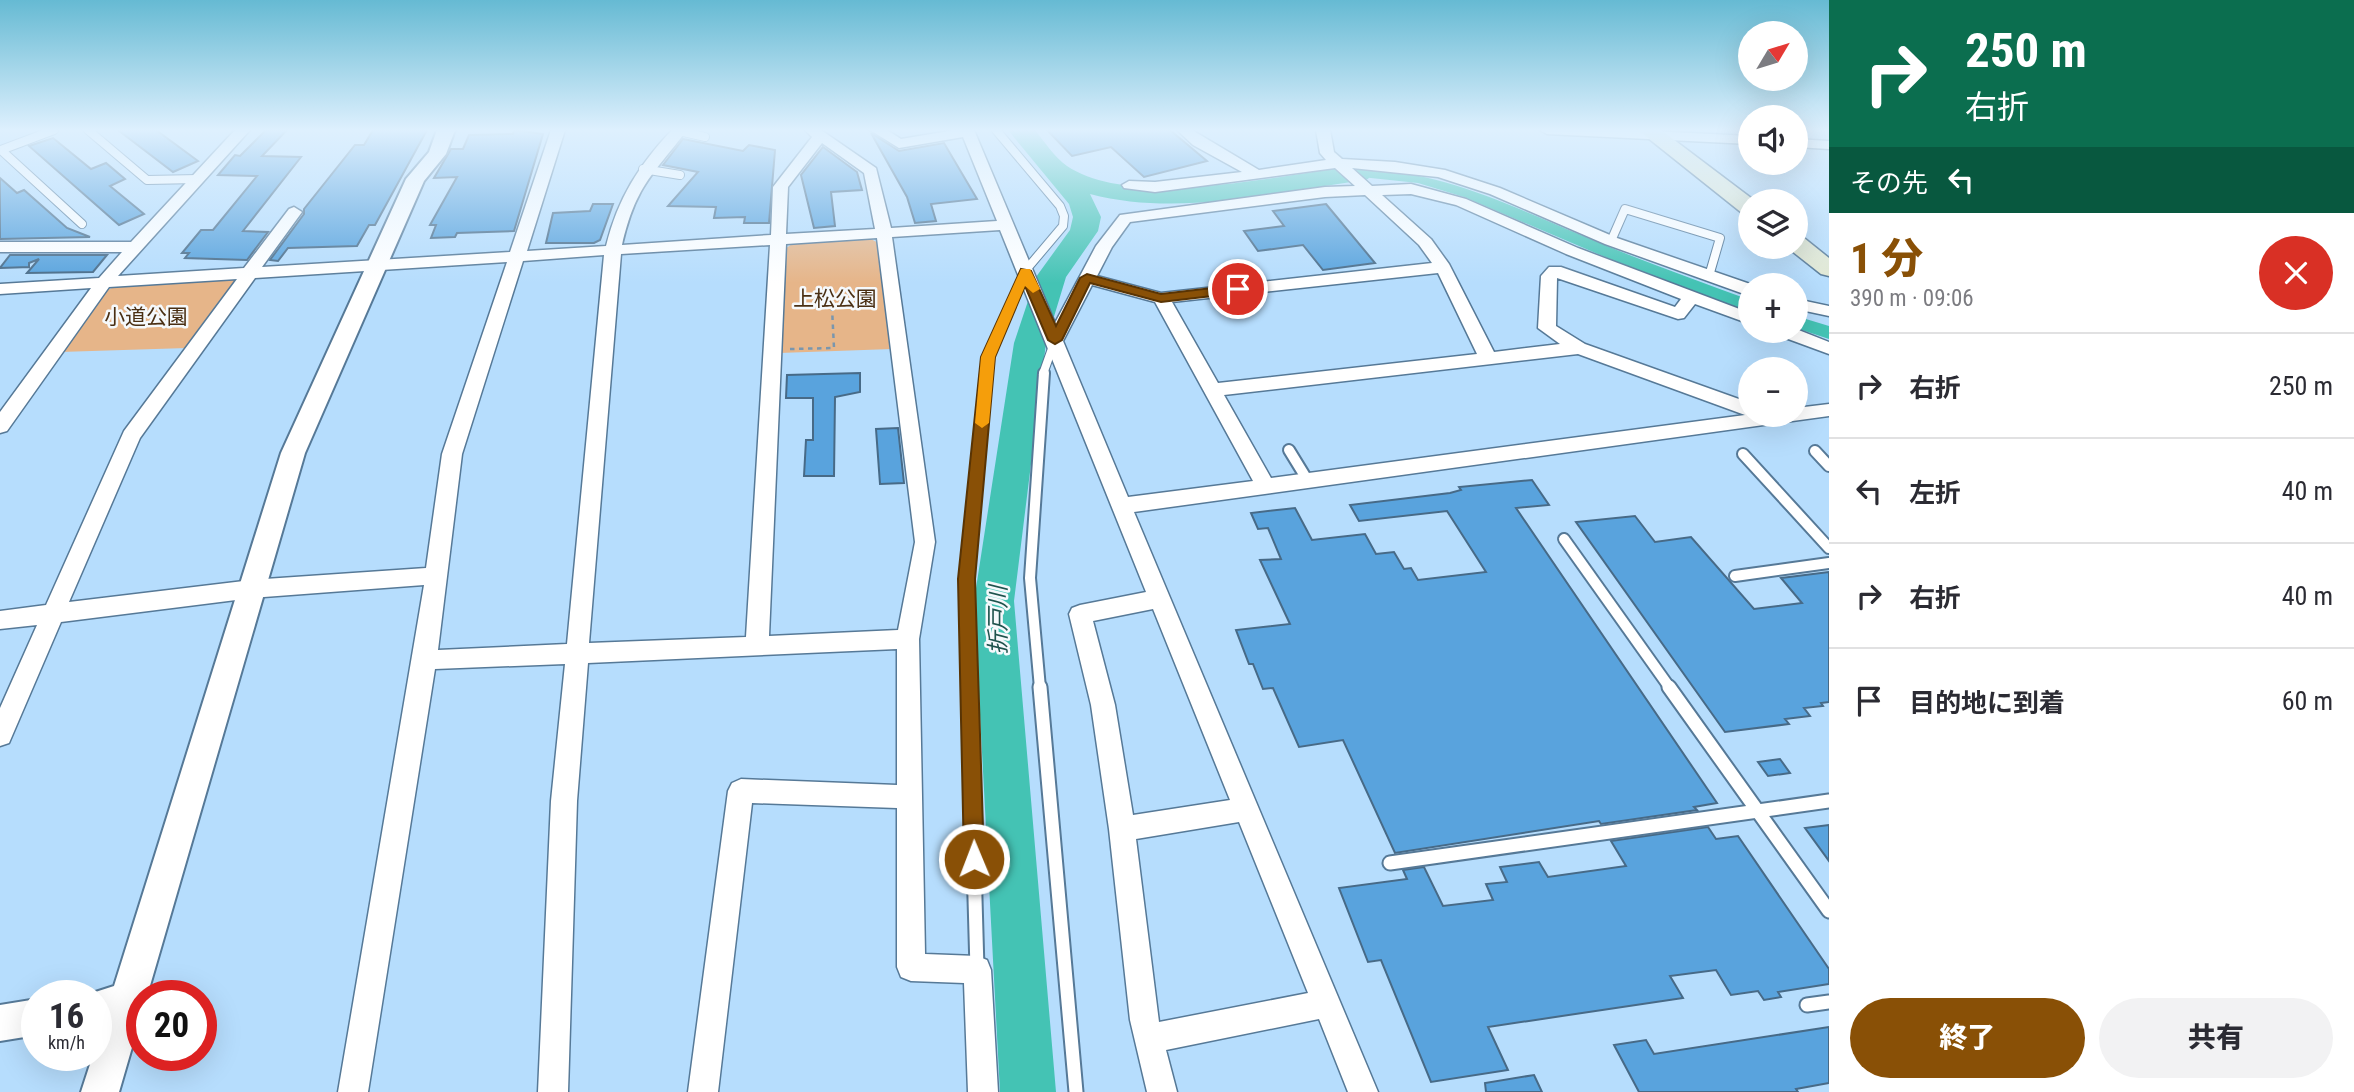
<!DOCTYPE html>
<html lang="ja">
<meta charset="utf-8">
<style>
body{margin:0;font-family:"Roboto Condensed","Noto Sans JP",sans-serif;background:#f2f2f3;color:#2b2b33;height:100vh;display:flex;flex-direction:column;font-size:26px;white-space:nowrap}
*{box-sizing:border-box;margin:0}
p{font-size:23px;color:#7c7c81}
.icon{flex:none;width:38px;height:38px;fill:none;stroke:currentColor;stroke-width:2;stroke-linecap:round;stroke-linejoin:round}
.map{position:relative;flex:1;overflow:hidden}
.drawer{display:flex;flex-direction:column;background:#fff;width:525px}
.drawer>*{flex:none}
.banner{background:#0b6e4f;color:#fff;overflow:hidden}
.needle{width:46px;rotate:52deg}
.fabs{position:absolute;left:1738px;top:21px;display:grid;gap:14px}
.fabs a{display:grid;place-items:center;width:70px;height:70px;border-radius:50%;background:#fff;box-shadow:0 7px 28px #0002;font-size:35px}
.speed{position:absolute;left:21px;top:980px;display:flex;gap:14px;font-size:35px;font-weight:700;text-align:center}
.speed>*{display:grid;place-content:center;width:91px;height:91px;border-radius:50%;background:#fff;box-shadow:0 7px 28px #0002;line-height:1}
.speed small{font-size:18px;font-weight:400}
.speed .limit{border:10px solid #d22;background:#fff;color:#111}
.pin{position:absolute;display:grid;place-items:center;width:60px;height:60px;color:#fff;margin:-30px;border:4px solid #fff;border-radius:50%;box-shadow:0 2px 7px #0007}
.me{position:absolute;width:77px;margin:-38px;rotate:359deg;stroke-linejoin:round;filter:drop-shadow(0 0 5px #0008)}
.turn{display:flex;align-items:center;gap:24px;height:147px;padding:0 21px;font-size:32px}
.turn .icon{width:91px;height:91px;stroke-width:2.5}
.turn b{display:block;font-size:49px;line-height:60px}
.then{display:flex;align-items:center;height:66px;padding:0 21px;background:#0003;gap:14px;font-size:26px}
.round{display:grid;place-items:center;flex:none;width:74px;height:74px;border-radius:37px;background:#f2f2f3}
.overview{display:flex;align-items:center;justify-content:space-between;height:119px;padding:0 21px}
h1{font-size:42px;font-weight:800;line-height:52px;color:#895006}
.cta{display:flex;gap:14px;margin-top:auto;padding:14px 21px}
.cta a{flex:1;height:80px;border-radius:42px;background:#895006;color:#fff;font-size:28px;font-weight:800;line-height:80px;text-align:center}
.cta a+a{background:#f2f2f3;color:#2b2b33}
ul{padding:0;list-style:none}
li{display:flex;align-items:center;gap:21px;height:105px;padding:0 21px;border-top:2px solid #e1e1e2}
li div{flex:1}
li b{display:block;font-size:26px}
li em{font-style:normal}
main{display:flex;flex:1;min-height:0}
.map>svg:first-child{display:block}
.green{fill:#e6b589}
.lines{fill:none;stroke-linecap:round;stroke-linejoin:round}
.canal{fill:#44c3b4;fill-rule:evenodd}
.river{fill:#44c3b4;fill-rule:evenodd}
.building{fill:#59a3dd;stroke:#476a87;stroke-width:2}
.service-far2-casing{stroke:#567997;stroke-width:10}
.service-far1-casing{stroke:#567997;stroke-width:14}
.service-casing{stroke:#567997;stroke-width:17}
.minor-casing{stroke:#567997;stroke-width:3}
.tertiary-casing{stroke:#567997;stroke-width:4}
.secondary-casing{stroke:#567997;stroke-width:3}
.path{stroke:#7996ae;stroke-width:2.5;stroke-dasharray:4.5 4.5;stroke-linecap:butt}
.service-far2{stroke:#fff;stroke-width:8}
.service-far1{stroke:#fff;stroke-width:10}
.service{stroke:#fff;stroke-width:13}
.minor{fill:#fff;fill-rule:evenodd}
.tertiary{fill:#fff;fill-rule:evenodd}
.secondary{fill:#e1e8d4;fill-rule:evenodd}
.route{fill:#895006;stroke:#593404;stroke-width:2}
.slow{fill:#f59e0b}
.labels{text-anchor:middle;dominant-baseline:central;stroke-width:5;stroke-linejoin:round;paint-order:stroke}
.park-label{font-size:21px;fill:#4a2f13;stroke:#f5f9fc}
.water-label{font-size:23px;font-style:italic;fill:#1e534d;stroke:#f5f9fc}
</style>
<main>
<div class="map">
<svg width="1829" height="1092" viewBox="0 0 1829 1092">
<rect width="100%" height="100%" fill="#b6ddfd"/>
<g class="green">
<polygon points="871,239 880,244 892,349 779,353 785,249 792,244"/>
<polygon points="233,279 236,283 187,348 60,352 107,290 117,286"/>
</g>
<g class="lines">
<g class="canal">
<path d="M1358,168c85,4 146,35 223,67 55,24 112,44 169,65v12l-138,-52 -148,-63 -46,-14 -66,-7 -2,-3z"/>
<polygon points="1796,316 1829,326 1829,339 1796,328"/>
</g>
<path class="river" d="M1008,130h27c9,11 20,28 32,36 66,44 216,9 291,-1l10,2 4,6 -4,6 -10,2c-88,12 -180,36 -268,13l11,23 -3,14 -32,46 -20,66 -32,258 42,491h-56l-26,-491 40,-258 22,-66 34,-47 3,-13 -4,-13z"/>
</g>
<g class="building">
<polygon points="118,130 156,130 198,161 173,172"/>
<polygon points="266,130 287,130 262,156 301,157 243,231 268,232 247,260 185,258 189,253 182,253 201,230 213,230 257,176 218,175 235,155 240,156"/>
<polygon points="373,130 427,130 375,225 369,225 357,246 288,248 278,261 270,260 304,214 304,209 355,145 364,145"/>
<polygon points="514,130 543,134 514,231 457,233 455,237 431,238 436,225 430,225 457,177 434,178 451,149 463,149 469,135 513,134"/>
<polygon points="1047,130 1170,130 1207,161 1144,177 1111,147 1072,156"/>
<polygon points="871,133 899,151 944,143 977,199 931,204 936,221 915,223 907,197"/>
<polygon points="53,138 91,169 106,163 125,179 110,186 144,214 119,225 29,146"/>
<polygon points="683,139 743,151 749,145 775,150 769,223 744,223 745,217 714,218 716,207 668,206 698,172 663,165"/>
<polygon points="823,147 857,172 862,190 831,192 835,226 814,228 801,175"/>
<polygon points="0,178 17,193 24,190 67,228 90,237 0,239"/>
<polygon points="593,204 613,204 600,240 594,243 546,243 553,213 590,211"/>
<polygon points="1326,204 1375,263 1323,270 1303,245 1258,251 1244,231 1284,226 1273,211"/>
<polygon points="10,255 107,255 93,272 27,273 39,259 29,263 29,267 0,268"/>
<polygon points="860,373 860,392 835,397 834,476 804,476 806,440 813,440 813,398 786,398 787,375"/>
<polygon points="898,428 904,483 880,484 876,429"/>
<polygon points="1532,480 1549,505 1516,508 1717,803 1694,807 1697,810 1601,824 1599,821 1395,853 1343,740 1299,747 1273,688 1263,689 1253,664 1249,664 1236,630 1290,624 1260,560 1281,559 1268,528 1258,529 1251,513 1295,508 1312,540 1365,534 1376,554 1394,552 1404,569 1411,568 1418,580 1486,572 1447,511 1359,521 1350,505 1450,493 1461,490 1459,487"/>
<polygon points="1635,516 1655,542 1691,537 1754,609 1802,603 1781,578 1829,572 1829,702 1821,703 1823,706 1804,708 1810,716 1785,719 1789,724 1725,732 1576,522"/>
<polygon points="1780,759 1790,773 1768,776 1758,762"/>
<polygon points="1829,825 1829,861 1805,828"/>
<polygon points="1708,827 1716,839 1738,836 1829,969 1829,984 1778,992 1781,997 1764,1000 1758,991 1731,995 1716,970 1670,976 1683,998 1488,1027 1508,1070 1431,1082 1381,960 1368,962 1339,888 1407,879 1403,870 1424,867 1443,906 1493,900 1486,884 1507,882 1500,867 1539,862 1548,877 1626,866 1611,841"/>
<polygon points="1829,1027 1829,1083 1796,1089 1798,1092 1639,1092 1614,1045 1646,1040 1654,1054"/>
<polygon points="1534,1075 1542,1092 1486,1092 1485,1083"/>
</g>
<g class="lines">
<defs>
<g id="service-far2">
<polyline points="54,130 1,150 82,224"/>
<polyline points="88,130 147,180 198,179"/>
<polyline points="679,131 705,137"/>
<polyline points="643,169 680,175"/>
<polyline points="1611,241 1625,209 1720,238 1709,276"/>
<polyline points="986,374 988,357 1025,271 1063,226 1064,216 1060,206 996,130"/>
<polyline points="1043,374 1054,343"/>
</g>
<g id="service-far1">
<polyline points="1289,450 1308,481"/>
<polyline points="1815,451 1829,466"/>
<polyline points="1743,454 1829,548"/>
<polyline points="1564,539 1670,688"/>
<polyline points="1735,576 1829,563"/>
<polyline points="969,688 966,579 986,373"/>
<polyline points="1040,688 1030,578 1044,373"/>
</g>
<g id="service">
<polyline points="969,687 977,969"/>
<polyline points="1040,687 1076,1092"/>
<polyline points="1669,687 1829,911"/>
<polyline points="1390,863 1829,801"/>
<polyline points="1807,1005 1829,1002"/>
</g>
<g id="minor">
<path d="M235,130h15l-132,146 126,-8 45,-59 5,-2 8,5 -40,55 248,-15 41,-122h14l-38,121 79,-5c12,-48 33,-81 66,-116h15c-35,46 -51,55 -65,115l149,-10 2,-48 39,-50 -7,-7h16l55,38 15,60 106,-7 -34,-84 -64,11 -29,-18h17l14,9 54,-9h19l81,193 41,-77 24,-31 205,-28 30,-1 -20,-18 -180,24 -31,-4 -2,-3 7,-4 26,1 87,-10 -49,-27 -16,-15h15l67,40 67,-10 -6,-7 -4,-23h14l4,22 8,7 53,3 50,8 55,18 117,50 136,47h-3v10l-6,-1 -139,-50 -115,-50 -52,-17 -86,-9 20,18 39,-2 55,15 112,49 172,65v11l-55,-20 -11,14 -6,1 -121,-41 -1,48 29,18 165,59v12h46v-7l33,-4v12l-695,96 244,580h-30l-29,-73 -153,31 11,42h-30l-17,-72 -21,-191 -18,-124 -22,-91 3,-6 8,-3 66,-13 -146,-362 -108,7 43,305 -16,97 6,315 52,2 10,4 4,10 7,122h-30l-4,-109 -53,-2 -10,-4 -4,-10v-159l-145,-5 -34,289h-30l40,-301 4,-8 9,-4 156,6v-136l-309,14 -11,138 -9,291h-30l13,-291 14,-137 -130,5 -67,423h-30l86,-507 -172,13 -191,24 -52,121 -9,3v-38l37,-83 -37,4v-18l46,-6 78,-174 113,-152 -128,8 -102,144 -7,2v-21l91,-124 -91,6v-10l99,-6 23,-26h-122v-10h131zM822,143l42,30 11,56 -89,5 2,-47zM1411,194l45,11 110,49 115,45 -6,8 -114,-40h-12l-8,9 -3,52 22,16 -66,8 -45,-88 -18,-25 -49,-44zM1365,195l54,50 13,18 -271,30 -64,-17 15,-29 18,-25 195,-25zM877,238l38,304 -17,88 -129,6 17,-392zM770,245l-24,392 -157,6 32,-389zM604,255l-37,389 -129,6 24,-196 61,-193zM507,262l-65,192 -16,114 -174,12 -183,22 71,-164 115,-160zM1438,273l39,81 -259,29 -46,-81zM1092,285l63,17 98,179 -125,16 -65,-156zM1578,354l167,61 -474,63 -47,-83zM1153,609l77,191 -97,15 -18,-110 -22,-84zM1239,822l69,171 -149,29 -23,-183z"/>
<polygon points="1540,130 1632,130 1750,136 1750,144 1547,134"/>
<polygon points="1796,139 1829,141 1829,149 1796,147"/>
<polygon points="1796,299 1829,306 1829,316 1796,309"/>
<polygon points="1796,329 1829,342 1829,354 1777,335 1774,331"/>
</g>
<g id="tertiary">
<polygon points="437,130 455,130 446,154 424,181 305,453 147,996 142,996 142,1013 119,1092 81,1092 93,1055 96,1055 103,1024 96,1025 96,996 83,996 114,986 281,453 406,179 429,152"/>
<polygon points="37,999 37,1035 0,1041 0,1005"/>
</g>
<g id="secondary">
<polygon points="1638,130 1661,130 1755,201 1750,201 1750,215 1742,213"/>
<polygon points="1796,236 1804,238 1829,258 1829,276 1821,274 1788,248 1796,247"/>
</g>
</defs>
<use href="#service-far2" class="service-far2-casing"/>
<use href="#service-far1" class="service-far1-casing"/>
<use href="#service" class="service-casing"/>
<use href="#minor" class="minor-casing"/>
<use href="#tertiary" class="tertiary-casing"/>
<use href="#secondary" class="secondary-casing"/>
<polyline class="path" points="790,349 834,348 831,288"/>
<use href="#service-far2" class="service-far2"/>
<use href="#service-far1" class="service-far1"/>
<use href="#service" class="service"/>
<use href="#minor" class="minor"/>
<use href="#tertiary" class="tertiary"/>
<use href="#secondary" class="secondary"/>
</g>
<linearGradient id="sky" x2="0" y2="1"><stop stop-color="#66bad3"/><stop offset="0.46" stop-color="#def0fe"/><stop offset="1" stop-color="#def0fe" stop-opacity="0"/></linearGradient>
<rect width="1829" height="283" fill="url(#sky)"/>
<polygon class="route" points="1021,269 1031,271 1056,326 1080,278 1087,274 1161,294 1238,285 1245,289 1238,293 1161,302 1090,283 1062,340 1055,344 1048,340 1025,286 995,357 975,579 984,859 981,866 974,869 967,866 964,859 958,579 981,357"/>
<polygon class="slow" points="1021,269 1030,269 1040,289 1033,293 1025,286 995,357 989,423 982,428 975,423 981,357"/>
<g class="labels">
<g class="park-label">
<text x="835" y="299">上松公園</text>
<text x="146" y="317">小道公園</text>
</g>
<g class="water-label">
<text transform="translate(998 620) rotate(-90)">折戸川</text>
</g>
</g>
</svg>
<div class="fabs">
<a><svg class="needle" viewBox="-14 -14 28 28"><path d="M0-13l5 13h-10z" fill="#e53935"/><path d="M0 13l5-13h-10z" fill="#7c7c81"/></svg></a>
<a><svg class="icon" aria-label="sound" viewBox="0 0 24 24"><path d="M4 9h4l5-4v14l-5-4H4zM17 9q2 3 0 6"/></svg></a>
<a><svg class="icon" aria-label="layers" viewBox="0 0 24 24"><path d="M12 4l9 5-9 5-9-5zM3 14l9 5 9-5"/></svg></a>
<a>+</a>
<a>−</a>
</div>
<div class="speed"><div>16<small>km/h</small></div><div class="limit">20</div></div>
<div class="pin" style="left:1238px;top:289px;background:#d93025"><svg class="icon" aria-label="arrive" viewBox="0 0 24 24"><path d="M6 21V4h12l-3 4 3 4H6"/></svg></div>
<svg class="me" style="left:974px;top:859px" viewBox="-20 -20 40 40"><circle r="17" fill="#895006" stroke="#fff" stroke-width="3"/><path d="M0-11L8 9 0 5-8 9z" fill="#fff"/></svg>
</div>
<section class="drawer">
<div class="banner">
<div class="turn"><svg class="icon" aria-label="right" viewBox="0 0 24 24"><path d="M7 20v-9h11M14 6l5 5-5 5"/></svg><div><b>250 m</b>右折</div></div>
<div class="then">その先<svg class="icon" aria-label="left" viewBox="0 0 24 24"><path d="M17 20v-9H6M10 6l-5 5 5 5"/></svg></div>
</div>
<div class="overview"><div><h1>1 分</h1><p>390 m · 09:06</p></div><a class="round" style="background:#d93025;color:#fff"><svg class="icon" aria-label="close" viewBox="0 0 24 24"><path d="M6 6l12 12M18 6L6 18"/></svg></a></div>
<ul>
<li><svg class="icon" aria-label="right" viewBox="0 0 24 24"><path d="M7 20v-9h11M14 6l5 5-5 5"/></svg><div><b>右折</b></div><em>250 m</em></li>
<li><svg class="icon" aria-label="left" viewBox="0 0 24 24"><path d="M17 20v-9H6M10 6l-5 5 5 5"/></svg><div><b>左折</b></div><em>40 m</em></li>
<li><svg class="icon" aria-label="right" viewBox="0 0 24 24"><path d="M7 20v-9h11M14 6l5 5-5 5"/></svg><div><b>右折</b></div><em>40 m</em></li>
<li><svg class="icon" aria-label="arrive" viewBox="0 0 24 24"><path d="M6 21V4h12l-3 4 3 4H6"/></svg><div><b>目的地に到着</b></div><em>60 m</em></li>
</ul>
<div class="cta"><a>終了</a><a>共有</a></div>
</section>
</main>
